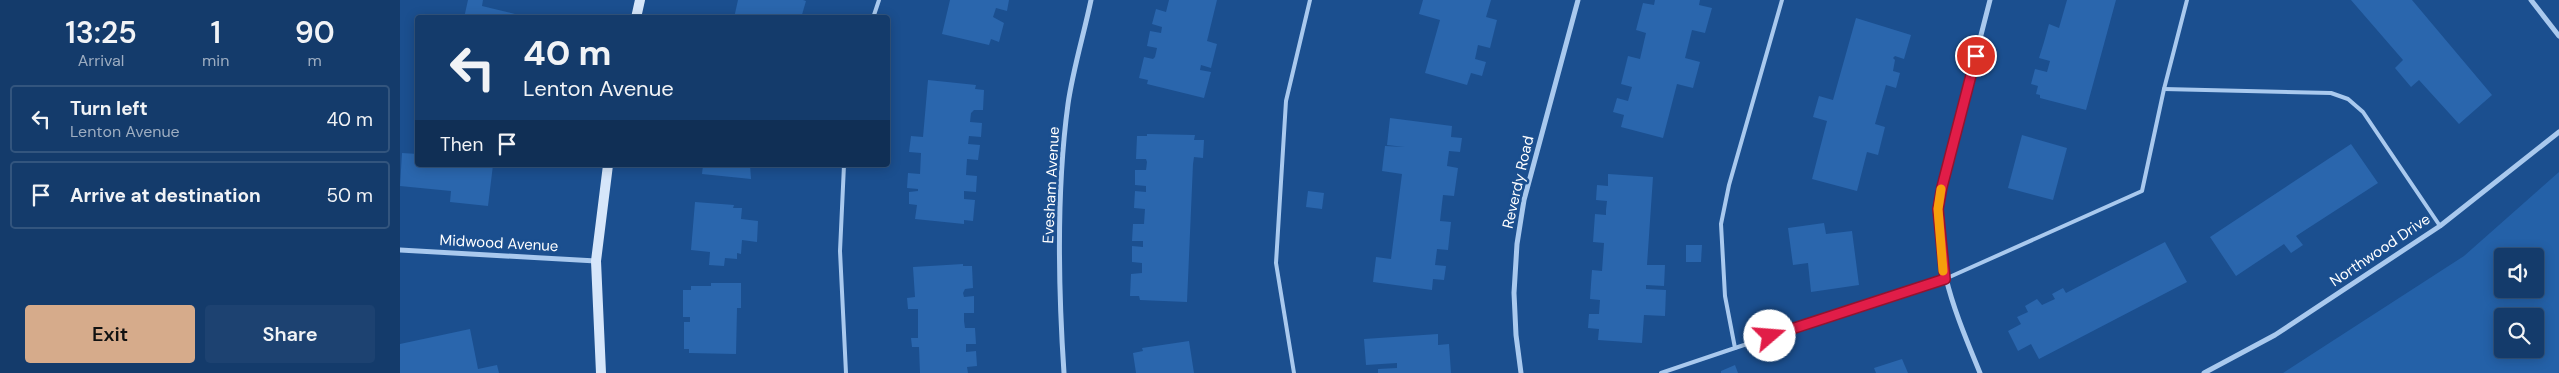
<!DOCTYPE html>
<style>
body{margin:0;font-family:"DM Sans",sans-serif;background:#1d4271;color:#f1f3f6;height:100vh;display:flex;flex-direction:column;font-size:19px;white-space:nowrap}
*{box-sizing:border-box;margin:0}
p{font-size:16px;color:#9dadc1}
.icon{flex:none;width:28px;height:28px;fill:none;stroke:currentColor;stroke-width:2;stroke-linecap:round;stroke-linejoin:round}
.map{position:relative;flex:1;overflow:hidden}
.details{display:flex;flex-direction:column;background:#143b6b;width:400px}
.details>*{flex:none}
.hud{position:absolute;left:15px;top:15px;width:475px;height:152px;border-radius:5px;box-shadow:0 2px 12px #0003,0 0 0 1px #33557e;background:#143b6b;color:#f1f3f6;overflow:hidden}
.controls{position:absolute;left:2094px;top:248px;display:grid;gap:10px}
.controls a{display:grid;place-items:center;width:50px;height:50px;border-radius:5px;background:#143b6b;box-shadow:0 2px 12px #0003,0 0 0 1px #33557e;font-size:25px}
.pin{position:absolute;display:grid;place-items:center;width:42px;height:42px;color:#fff;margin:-21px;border:2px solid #fff;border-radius:50%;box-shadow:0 1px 5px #0007}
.me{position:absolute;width:55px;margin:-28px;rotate:72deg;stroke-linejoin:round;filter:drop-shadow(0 0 4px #0008)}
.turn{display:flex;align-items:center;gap:18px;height:105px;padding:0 25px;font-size:22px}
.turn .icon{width:65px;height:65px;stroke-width:2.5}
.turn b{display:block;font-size:35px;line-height:42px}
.then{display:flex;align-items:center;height:48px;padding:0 25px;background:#0003;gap:10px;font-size:19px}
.eta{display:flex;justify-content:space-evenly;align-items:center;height:85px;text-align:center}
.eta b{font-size:30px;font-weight:600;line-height:35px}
.button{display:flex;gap:10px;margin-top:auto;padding:10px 25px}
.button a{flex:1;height:58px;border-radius:5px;background:#d6ab8b;color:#111;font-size:20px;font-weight:600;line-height:58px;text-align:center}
.button a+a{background:#1d4271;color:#f1f3f6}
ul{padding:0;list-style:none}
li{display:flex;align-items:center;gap:15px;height:68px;margin:0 10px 8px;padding:0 15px;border:2px solid #33557e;border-radius:5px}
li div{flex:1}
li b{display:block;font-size:19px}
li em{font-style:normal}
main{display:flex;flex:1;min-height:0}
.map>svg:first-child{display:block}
.green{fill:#2461a8;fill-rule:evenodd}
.building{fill:#2a66ad}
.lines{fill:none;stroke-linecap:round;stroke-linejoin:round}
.service{stroke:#a9c9ee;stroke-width:4}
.minor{stroke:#a9c9ee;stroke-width:5}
.secondary{stroke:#d6e6fa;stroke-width:10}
.route-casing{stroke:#92132f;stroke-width:12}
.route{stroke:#e11d48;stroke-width:9}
.slow{stroke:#f59e0b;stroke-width:9}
.labels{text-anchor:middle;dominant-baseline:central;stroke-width:5;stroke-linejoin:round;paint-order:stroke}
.street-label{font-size:15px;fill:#fff;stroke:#1b4f8f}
</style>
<main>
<section class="details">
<div class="eta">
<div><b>13:25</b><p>Arrival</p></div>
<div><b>1</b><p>min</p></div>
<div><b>90</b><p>m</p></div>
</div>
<ul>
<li><svg class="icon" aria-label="left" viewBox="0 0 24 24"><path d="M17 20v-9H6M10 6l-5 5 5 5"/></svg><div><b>Turn left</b><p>Lenton Avenue</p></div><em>40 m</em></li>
<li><svg class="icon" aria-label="arrive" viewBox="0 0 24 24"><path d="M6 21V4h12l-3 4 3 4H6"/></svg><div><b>Arrive at destination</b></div><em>50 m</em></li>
</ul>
<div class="button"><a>Exit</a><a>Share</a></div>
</section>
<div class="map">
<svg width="2159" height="373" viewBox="0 0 2159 373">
<rect width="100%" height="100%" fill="#1b4f8f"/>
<path class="green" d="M2159,172v201h-276l181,-117zM2102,256h33v33h-33zM2102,316h33v33h-33z"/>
<g class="building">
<polygon points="68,0 83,0 82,6 115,14 114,18 64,18"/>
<polygon points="338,0 403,0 406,1 401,18 334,18"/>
<polygon points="550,0 609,0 607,11 596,8 593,17 604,23 599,42 591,39 589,45 542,34"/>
<polygon points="769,0 817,0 807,41 817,44 811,68 801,65 800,70 811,72 804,98 747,84 748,80 739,78 744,57 753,59 755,57 757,48 747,46 750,31 761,33 762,27 752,24 756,9 766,12"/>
<polygon points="1023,0 1091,0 1086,17 1097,20 1090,48 1078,45 1075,59 1086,62 1082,76 1071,73 1067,85 1025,73 1040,20 1019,14"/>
<polygon points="1255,0 1300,0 1299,5 1312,8 1305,33 1292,30 1285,58 1300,62 1293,88 1277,84 1263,138 1221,127 1224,115 1213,112 1217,98 1228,101 1232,87 1221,84 1228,56 1240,59 1246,33 1236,30 1243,3 1254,5"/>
<polygon points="1667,0 1716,0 1686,110 1640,98 1640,95 1636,94 1638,86 1631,84 1635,69 1647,72 1650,61 1639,58 1644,42 1649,24 1659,28"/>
<polygon points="1951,0 2012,0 2092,95 2059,124 2019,80 2011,87 1995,68 2003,60"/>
<polygon points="1456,18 1511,35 1504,59 1495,56 1493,58 1495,60 1493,71 1500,73 1496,88 1486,85 1475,124 1485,127 1478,155 1467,152 1457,191 1412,179 1427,121 1413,117 1419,96 1433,100"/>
<polygon points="528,80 576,85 575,89 584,90 583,110 574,110 571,113 570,122 582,123 581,137 569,136 568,144 580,145 578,160 567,159 566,175 577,176 576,192 564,191 564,199 575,200 573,221 564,220 564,224 515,219 517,205 509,204 509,192 518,191 518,189 507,188 508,173 520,174 521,153 509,152 511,136 523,137"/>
<polygon points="990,118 1052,126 1051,137 1062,138 1060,152 1049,151 1047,166 1058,168 1054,196 1043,195 1040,221 1051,222 1048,250 1037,249 1035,265 1046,266 1044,280 1033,279 1032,290 973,282 976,257 991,259 1002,174 982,171 985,146 1005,147 987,145"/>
<polygon points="747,134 795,135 794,140 804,140 803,158 794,157 793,164 787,302 740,300 739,296 730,296 731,274 742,273 742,263 732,262 732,246 743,247 743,241 732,241 733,224 744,224 745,209 734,208 735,191 746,192 746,186 735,185 735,170 746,170 747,162 746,159 736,159 737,136 747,136"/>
<polygon points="1622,135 1667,148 1653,200 1608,188"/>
<polygon points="1951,144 1978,183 1896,236 1903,245 1891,253 1884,244 1836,276 1810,237"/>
<polygon points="2,153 18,154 18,165 93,165 88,206 50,202 51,191 0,186"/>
<polygon points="303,165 350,165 351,179 302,174"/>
<polygon points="1208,174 1253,177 1247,265 1265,265 1264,286 1246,285 1246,289 1266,290 1265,316 1244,315 1242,343 1198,340 1199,329 1188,328 1189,314 1199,314 1200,300 1190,299 1191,284 1192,270 1202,271 1204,243 1193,242 1195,214 1206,215 1206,210 1207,201 1196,200 1197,185 1208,186"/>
<polygon points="908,191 924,193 922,209 906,207"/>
<polygon points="295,202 334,205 333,208 342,208 341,219 358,221 357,242 342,240 341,254 337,253 337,259 325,258 324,266 309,265 310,252 291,250"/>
<polygon points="1424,223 1426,234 1452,231 1459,285 1411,292 1408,263 1393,265 1388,228"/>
<polygon points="1765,242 1787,282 1639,359 1631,344 1618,351 1608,331 1621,324 1617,317 1628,312 1625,306 1637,299 1642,305 1655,299 1652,294 1663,288 1666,293"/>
<polygon points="1286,245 1302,245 1301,262 1286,262"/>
<polygon points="563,264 563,266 572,266 573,288 565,289 563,293 564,297 574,296 574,313 564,313 564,321 565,328 575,328 576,344 566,344 566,352 576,351 577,366 567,367 568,373 520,373 519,347 512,347 511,338 518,338 518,309 508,309 507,298 515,297 513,267"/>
<polygon points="311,283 341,283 341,308 337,308 336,354 289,353 289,349 284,349 284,322 290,322 290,317 283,317 283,290 291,290 291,286 311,286"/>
<polygon points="70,329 78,369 97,365 99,373 0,373 0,344"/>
<polygon points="1038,334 1038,345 1049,344 1051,373 978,373 978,369 997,368 997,363 966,365 964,339"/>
<polygon points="789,341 794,373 736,373 733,353 743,351 742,348"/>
<polygon points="1502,359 1508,373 1476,373 1474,368"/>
<polygon points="1335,365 1338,373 1321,373 1321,371"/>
</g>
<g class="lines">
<g class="service">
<polyline points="473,18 479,0"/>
<polyline points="1764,89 1931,93 1948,99 1963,112 2040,226"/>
<polyline points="444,165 440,251 446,373"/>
<polyline points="1335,348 1545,279 1742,191 1764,89 1787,0"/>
<polyline points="894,373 876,263 886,101 910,0"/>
<polyline points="1261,373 1335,348 1325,296 1321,224 1329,185 1382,0"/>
</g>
<g class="minor">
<polyline points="2131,0 2159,36"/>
<polyline points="0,250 196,261"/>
<path d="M664,373c-6,-89 -8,-181 4,-269 5,-35 16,-70 23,-104"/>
<polyline points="1121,373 1116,335 1114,293 1117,244 1124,200 1178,0"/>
<path d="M1580,373c-26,-64 -49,-115 -38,-186l48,-187"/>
<polyline points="1804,373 1875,335 2040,226 2159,132"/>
</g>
<g class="secondary">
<polyline points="236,18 240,0"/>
<polyline points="201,373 196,261 208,165"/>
</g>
</g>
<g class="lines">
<defs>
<polyline id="route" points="1370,336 1545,279 1538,209 1542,187 1576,56"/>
</defs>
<use href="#route" class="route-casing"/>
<use href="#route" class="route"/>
<polyline class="slow" points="1541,189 1538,209 1543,271"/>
</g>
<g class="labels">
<g class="street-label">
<text transform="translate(1118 182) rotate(-77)">Reverdy Road</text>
<text transform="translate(651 185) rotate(-87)">Evesham Avenue</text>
<text transform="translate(99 243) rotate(3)">Midwood Avenue</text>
<text transform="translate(1980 250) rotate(-34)">Northwood Drive</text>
</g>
</g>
</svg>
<div class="controls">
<a><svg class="icon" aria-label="sound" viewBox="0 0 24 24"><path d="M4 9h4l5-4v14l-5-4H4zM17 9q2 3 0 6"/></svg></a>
<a><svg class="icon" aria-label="search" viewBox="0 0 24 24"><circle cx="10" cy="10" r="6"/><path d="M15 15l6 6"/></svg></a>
</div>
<div class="pin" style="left:1576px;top:56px;background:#d93025"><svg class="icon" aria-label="arrive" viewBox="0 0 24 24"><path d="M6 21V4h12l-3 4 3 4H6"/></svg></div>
<svg class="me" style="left:1370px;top:336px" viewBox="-20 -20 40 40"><circle r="19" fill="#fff"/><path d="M0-13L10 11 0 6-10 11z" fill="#e11d48"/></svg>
<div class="hud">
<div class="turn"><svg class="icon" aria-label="left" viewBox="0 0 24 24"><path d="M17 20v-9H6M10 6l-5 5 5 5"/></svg><div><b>40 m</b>Lenton Avenue</div></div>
<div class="then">Then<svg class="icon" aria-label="arrive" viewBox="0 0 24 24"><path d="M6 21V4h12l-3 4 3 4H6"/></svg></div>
</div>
</div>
</main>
